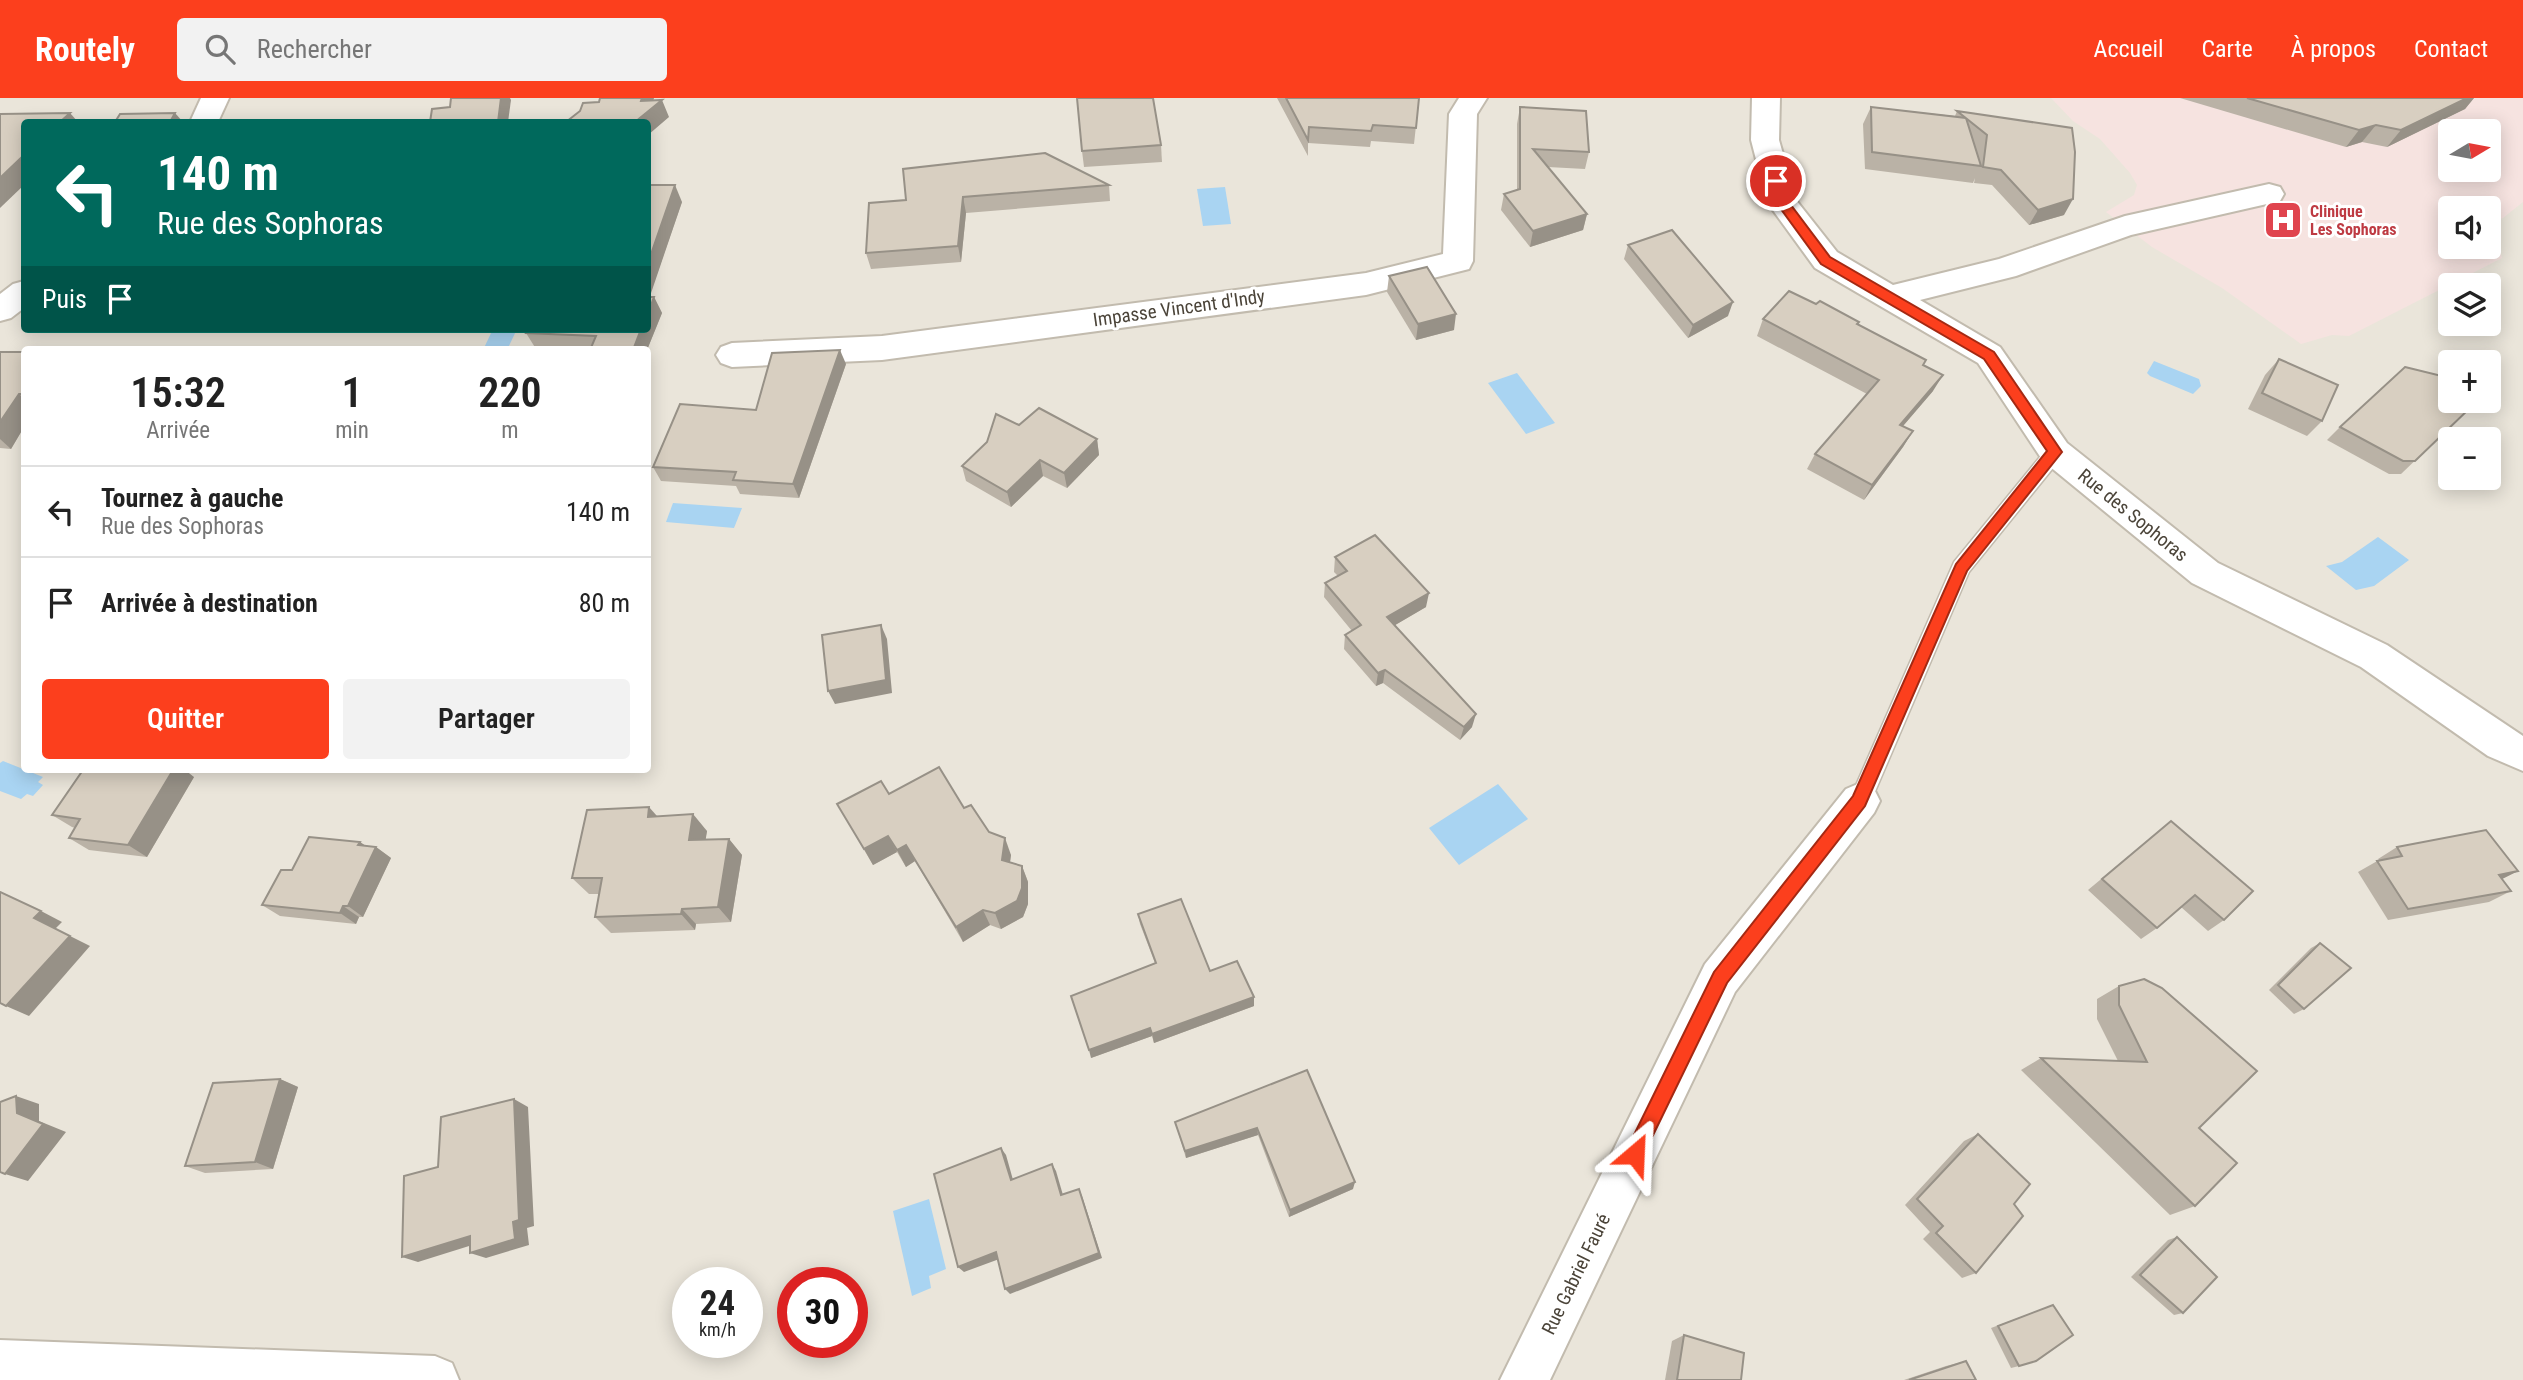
<!DOCTYPE html>
<html lang="fr">
<meta charset="utf-8">
<style>
body{margin:0;font-family:"Roboto Condensed",sans-serif;background:#f2f2f2;color:#222;height:100vh;display:flex;flex-direction:column;font-size:26px;white-space:nowrap}
*{box-sizing:border-box;margin:0}
p{font-size:23px;color:#767676}
.icon{flex:none;width:38px;height:38px;fill:none;stroke:currentColor;stroke-width:2;stroke-linecap:round;stroke-linejoin:round}
.map{position:relative;flex:1;overflow:hidden}
.details{position:absolute;left:21px;top:248px;width:630px;height:427px;display:flex;flex-direction:column;background:#fff;border-radius:7px;box-shadow:0 4px 18px #0003}
.details>*{flex:none}
.hud{position:absolute;left:21px;top:21px;width:630px;height:214px;border-radius:7px;box-shadow:0 4px 18px #0003;background:#00695c;color:#fff;overflow:hidden}
.needle{width:46px;rotate:80deg}
.controls{position:absolute;left:2438px;top:21px;display:grid;gap:14px}
.controls a{display:grid;place-items:center;width:63px;height:63px;border-radius:7px;background:#fff;box-shadow:0 4px 18px #0003;font-size:35px}
.speed{position:absolute;left:672px;top:1169px;display:flex;gap:14px;font-size:35px;font-weight:700;text-align:center}
.speed>*{display:grid;place-content:center;width:91px;height:91px;border-radius:50%;background:#fff;box-shadow:0 4px 18px #0003;line-height:1}
.speed small{font-size:18px;font-weight:400}
.speed .limit{border:10px solid #d22;background:#fff;color:#111}
.pin{position:absolute;display:grid;place-items:center;width:60px;height:60px;color:#fff;margin:-30px;border:4px solid #fff;border-radius:50%;box-shadow:0 2px 7px #0007}
.me{position:absolute;width:77px;margin:-38px;rotate:26deg;stroke-linejoin:round;filter:drop-shadow(0 0 5px #0008)}
.turn{display:flex;align-items:center;gap:24px;height:147px;padding:0 21px;font-size:32px}
.turn .icon{width:91px;height:91px;stroke-width:2.5}
.turn b{display:block;font-size:49px;line-height:60px}
.then{display:flex;align-items:center;height:66px;padding:0 21px;background:#0003;gap:14px;font-size:26px}
.eta{display:flex;justify-content:space-evenly;align-items:center;height:119px;text-align:center}
.eta b{font-size:42px;font-weight:600;line-height:49px}
.button{display:flex;gap:14px;margin-top:auto;padding:14px 21px}
.button a{flex:1;height:80px;border-radius:7px;background:#fc3f1d;color:#fff;font-size:28px;font-weight:600;line-height:80px;text-align:center}
.button a+a{background:#f2f2f2;color:#222}
ul{padding:0;list-style:none}
li{display:flex;align-items:center;gap:21px;height:91px;padding:0 21px;border-top:2px solid #e0e0e0}
li div{flex:1}
li b{display:block;font-size:26px}
li em{font-style:normal}
header{display:flex;align-items:center;gap:42px;box-sizing:border-box;height:98px;padding:0 35px;background:#fc3f1d;color:#fff}
header strong{font-size:33px}
nav{display:flex;gap:38px;margin-inline-start:auto;font-size:24px}
.search{width:490px;height:63px;background:#f2f2f2;display:flex;align-items:center;gap:18px;box-sizing:border-box;padding:0 24px;border-radius:7px;color:#767676;font-size:26px}
.map>svg:first-child{display:block}
.residential{fill:#eae5da;fill-rule:evenodd}
.medical{fill:#f6e3e0;fill-rule:evenodd}
.water{fill:#a9d4f2}
.lines{fill:none;stroke-linecap:round;stroke-linejoin:round}
.service-casing{stroke:#c2bbae;stroke-width:3}
.minor-casing{stroke:#c2bbae;stroke-width:4}
.tertiary-casing{stroke:#c2bbae;stroke-width:4}
.service{fill:#fff;fill-rule:evenodd}
.minor{fill:#fff;fill-rule:evenodd}
.tertiary{fill:#fff;fill-rule:evenodd}
.wall{fill:#bab2a6}
.shaded-wall{fill:#979187}
.building{fill:#d8cfc1;stroke:#979187;stroke-width:2}
.route{fill:#fc3f1d;stroke:#a42913;stroke-width:2}
.labels{text-anchor:middle;dominant-baseline:central;stroke-width:6;stroke-linejoin:round;paint-order:stroke}
.far-health-label{font-size:16px;font-weight:bold;fill:#be3a42;stroke:#fff;text-anchor:start}
.street-label{font-size:19px;fill:#4b4439;stroke:#fff}
</style>
<header>
<strong>Routely</strong>
<div class="search"><svg class="icon" aria-label="search" viewBox="0 0 24 24"><circle cx="10" cy="10" r="6"/><path d="M15 15l6 6"/></svg>Rechercher</div>
<nav><a>Accueil</a><a>Carte</a><a>À propos</a><a>Contact</a></nav>
</header>
<div class="map">
<svg width="2523" height="1282" viewBox="0 0 2523 1282">
<rect width="100%" height="100%" fill="#f6f3ec"/>
<path class="residential" d="M0,0h2523v1282h-2523zM24,24h624v207h-624zM2450,33h38v39h-38zM2450,110h38v39h-38zM2450,187h38v39h-38zM24,252h624v420h-624zM2450,264h38v39h-38zM2450,341h38v39h-38zM688,1185h59v59h-59zM793,1185h59v59h-59z"/>
<path class="medical" d="M2051,0h472v104l-20,16 -11,4 10,36 -153,78 -17,-1 -31,9 -79,-56 -70,-41 -46,-35 28,-17 3,-10 -7,-12 -30,-34 -27,-18zM2450,33h38v39h-38zM2450,110h38v39h-38z"/>
<g class="water">
<polygon points="1225,89 1231,126 1203,128 1197,91"/>
<polygon points="493,231 517,231 507,252 483,252"/>
<polygon points="2154,263 2199,281 2201,288 2193,296 2150,278 2147,275"/>
<polygon points="1517,275 1555,325 1526,336 1488,285"/>
<polygon points="673,405 742,410 734,430 666,424"/>
<polygon points="2378,439 2409,462 2374,488 2356,492 2326,468 2342,464"/>
<polygon points="3,663 43,679 38,684 43,687 33,698 27,696 21,701 0,693 0,665"/>
<polygon points="1498,686 1528,721 1459,767 1429,730"/>
<polygon points="929,1101 946,1171 929,1178 931,1190 912,1198 893,1113"/>
</g>
<g class="lines">
<defs>
<polygon id="service" points="2055,347 2062,349 2064,354 2062,359 1969,474 1868,710 1860,713 1852,710 1849,703 1954,464 2048,349"/>
<g id="minor">
<polygon points="201,0 229,0 218,24 190,24"/>
<polygon points="1459,0 1487,0 1477,16 1473,163 1469,171 1366,197 882,262 732,269 721,265 716,257 721,249 732,245 882,238 1366,175 1443,156 1449,16"/>
<polygon points="1752,0 1780,0 1779,42 1796,102 1837,154 1893,187 1999,161 2125,118 2269,86 2280,89 2284,96 2280,103 2131,137 2016,178 1920,202 2000,249 2067,345 2218,465 2387,547 2523,638 2523,673 2488,658 2361,569 2192,485 2043,363 1978,265 1815,170 1767,104 1751,42"/>
<polygon points="24,183 24,210 11,220 0,223 0,196 13,186"/>
<polygon points="1860,685 1874,691 1880,703 1874,715 1735,894 1550,1282 1500,1282 1705,866 1846,691"/>
</g>
<polygon id="tertiary" points="0,1242 435,1258 452,1265 459,1282 0,1282"/>
</defs>
<use href="#service" class="service-casing"/>
<use href="#minor" class="minor-casing"/>
<use href="#tertiary" class="tertiary-casing"/>
<use href="#service" class="service"/>
<use href="#minor" class="minor"/>
<use href="#tertiary" class="tertiary"/>
</g>
<g class="wall">
<polygon points="1277,0 1419,0 1414,46 1371,43 1370,49 1308,45 1308,58"/>
<polygon points="2180,0 2474,0 2465,11 2387,49 2362,44 2346,49"/>
<polygon points="1520,9 1589,54 1585,71 1548,69 1587,116 1583,132 1530,149 1501,112 1504,96 1517,92 1517,26"/>
<polygon points="1871,9 1955,18 1957,13 2072,30 2064,117 2029,127 1992,87 1974,85 1975,80 1973,85 1865,71 1863,26"/>
<polygon points="1161,47 1162,64 1084,69 1082,53"/>
<polygon points="648,87 682,104 649,199 654,199 662,215 647,252 536,251 526,235 648,231"/>
<polygon points="1109,87 1110,103 966,115 961,164 871,171 866,155 906,102"/>
<polygon points="1628,147 1728,218 1688,240 1624,161"/>
<polygon points="1389,178 1454,232 1416,242 1387,194"/>
<polygon points="1763,221 1858,226 1923,267 1933,293 1903,328 1913,333 1903,349 1864,402 1807,371 1815,356 1867,296 1757,238"/>
<polygon points="0,254 24,254 24,329 11,351 0,350"/>
<polygon points="2279,261 2322,323 2307,338 2248,311 2265,277"/>
<polygon points="846,266 799,400 740,396 736,388 661,383 653,369 756,312"/>
<polygon points="2471,309 2401,376 2389,376 2327,342 2340,329"/>
<polygon points="1019,327 1097,341 1099,357 1067,390 1043,378 1011,409 966,383 962,368"/>
<polygon points="1335,459 1426,509 1395,527 1472,629 1460,642 1383,585 1376,588 1344,551 1345,537 1352,533 1324,499 1325,485 1338,478 1334,474"/>
<polygon points="194,679 147,759 89,752 69,740 75,730 72,729 52,717"/>
<polygon points="889,696 964,710 1011,757 1010,764 1022,768 1028,784 1028,806 1023,819 1001,831 990,827 963,844 915,763 906,769 897,754 873,767 837,706"/>
<polygon points="657,718 707,733 705,742 729,741 742,757 731,824 696,826 695,832 611,835 595,819 599,796 589,796 572,780"/>
<polygon points="2171,723 2224,822 2208,833 2181,809 2157,830 2141,841 2088,792"/>
<polygon points="360,744 366,748 376,749 391,760 363,819 359,819 356,826 280,818 262,807 292,772"/>
<polygon points="2397,749 2518,773 2502,781 2511,793 2489,804 2388,822 2358,774 2379,762 2378,761"/>
<polygon points="1138,816 1210,873 1254,899 1254,908 1154,945 1152,938 1091,960 1155,865 1140,826"/>
<polygon points="2320,845 2304,911 2294,916 2269,892 2311,850"/>
<polygon points="2119,888 2199,1030 2195,1108 2170,1117 2021,972 2041,960 2118,963 2097,921 2097,901"/>
<polygon points="1307,972 1353,1091 1289,1119 1258,1037 1186,1060 1175,1024"/>
<polygon points="280,981 298,989 273,1071 205,1075 185,1068"/>
<polygon points="1978,1036 2014,1106 1976,1175 1962,1180 1923,1141 1930,1134 1905,1107 1964,1043"/>
<polygon points="2177,1139 2183,1215 2174,1217 2131,1179 2168,1142"/>
<polygon points="2053,1207 2019,1268 2011,1270 1991,1230"/>
<polygon points="1684,1237 1741,1282 1665,1282 1672,1243"/>
<polygon points="1966,1263 1976,1282 1904,1282 1946,1268"/>
</g>
<g class="shaded-wall">
<polygon points="501,0 510,0 511,2 508,24 498,24"/>
<polygon points="642,0 654,0 651,11 662,2 669,19 648,37 648,24 635,24"/>
<polygon points="2467,0 2474,0 2465,11 2387,49 2401,32"/>
<polygon points="70,15 78,24 60,24"/>
<polygon points="175,15 183,24 170,24"/>
<polygon points="2376,27 2362,44 2346,49 2359,32"/>
<polygon points="24,57 24,87 0,110 0,80"/>
<polygon points="675,87 682,104 648,204 648,165"/>
<polygon points="963,99 966,115 961,164 958,148"/>
<polygon points="2073,101 2064,117 2029,127 2038,112"/>
<polygon points="1587,116 1583,132 1530,149 1533,133"/>
<polygon points="654,199 662,215 647,252 633,252 641,231 648,231 648,215"/>
<polygon points="1733,204 1728,218 1688,240 1693,227"/>
<polygon points="1456,216 1454,232 1416,242 1418,226"/>
<polygon points="840,252 846,266 799,400 793,386"/>
<polygon points="1943,277 1933,293 1891,342 1900,327"/>
<polygon points="19,296 24,301 24,329 11,351 0,341 0,324"/>
<polygon points="1913,333 1903,349 1864,402 1872,387"/>
<polygon points="1097,341 1099,357 1067,390 1064,375"/>
<polygon points="1040,362 1043,378 1011,409 1007,394"/>
<polygon points="1429,495 1426,509 1385,533 1387,519"/>
<polygon points="881,527 887,541 892,595 835,606 828,593"/>
<polygon points="1385,572 1383,585 1376,588 1378,575"/>
<polygon points="1476,616 1472,629 1460,642 1464,629"/>
<polygon points="173,672 185,672 194,679 147,759 128,747"/>
<polygon points="649,709 664,726 648,719"/>
<polygon points="693,716 707,733 703,759 689,742"/>
<polygon points="888,738 897,754 873,767 864,751"/>
<polygon points="1005,740 1011,757 1008,778 1002,762"/>
<polygon points="729,741 742,757 731,824 718,809"/>
<polygon points="360,744 374,754 376,749 391,760 363,819 348,808 358,747"/>
<polygon points="906,747 915,763 906,769 897,752"/>
<polygon points="1022,768 1028,784 1028,806 1023,819 1001,831 995,815"/>
<polygon points="2518,773 2496,784 2499,777"/>
<polygon points="343,808 359,819 356,826 340,815"/>
<polygon points="682,811 696,826 695,832 681,816"/>
<polygon points="983,812 990,827 963,844 956,829"/>
<polygon points="41,813 62,824 55,831 34,820"/>
<polygon points="70,838 90,848 29,918 6,908"/>
<polygon points="1254,899 1254,908 1154,945 1152,936"/>
<polygon points="1150,930 1152,938 1091,960 1089,952"/>
<polygon points="280,981 298,989 273,1071 255,1064"/>
<polygon points="16,998 39,1006 39,1023 66,1034 28,1083 5,1076 17,1015"/>
<polygon points="514,1001 528,1009 534,1128 527,1130 529,1147 486,1160 470,1155 513,1124"/>
<polygon points="1257,1030 1258,1037 1186,1060 1185,1053"/>
<polygon points="1001,1050 1006,1057 1015,1089 1011,1082"/>
<polygon points="1052,1066 1056,1073 1065,1104 1061,1097"/>
<polygon points="1355,1084 1353,1091 1289,1119 1290,1112"/>
<polygon points="1079,1091 1082,1098 1102,1160 1010,1196 1005,1191"/>
<polygon points="470,1138 485,1143 418,1164 402,1159"/>
<polygon points="996,1154 1002,1160 964,1174 958,1169"/>
</g>
<g class="building">
<polygon points="451,0 501,0 498,24 430,24 432,11 450,9"/>
<polygon points="600,0 642,0 641,3 662,2 635,24 566,24 580,13 583,5 599,4"/>
<polygon points="1077,0 1153,0 1161,47 1082,53"/>
<polygon points="1286,0 1419,0 1416,30 1373,27 1371,33 1309,29 1308,42"/>
<polygon points="2247,0 2467,0 2401,32 2376,27 2359,32"/>
<polygon points="1520,9 1586,13 1589,54 1533,51 1587,116 1533,133 1504,96 1520,91"/>
<polygon points="1871,9 1966,20 1981,68 1872,54"/>
<polygon points="1957,13 2072,30 2075,54 2073,101 2038,112 2001,72 1983,69 1987,37"/>
<polygon points="70,15 60,24 24,24 24,57 0,80 0,16"/>
<polygon points="175,15 170,24 115,24 120,16"/>
<polygon points="1045,55 1109,87 963,99 958,148 866,155 869,105 906,102 903,71"/>
<polygon points="648,87 675,87 648,165"/>
<polygon points="1672,132 1733,204 1693,227 1628,147"/>
<polygon points="1427,169 1456,216 1418,226 1389,178"/>
<polygon points="1789,193 1816,206 1820,203 1859,224 1857,226 1926,262 1923,267 1943,277 1900,327 1913,333 1872,387 1815,356 1879,282 1763,221"/>
<polygon points="648,199 654,199 648,215"/>
<polygon points="528,231 641,231 633,252 590,252 596,238 526,235"/>
<polygon points="840,252 793,386 733,382 736,374 653,369 680,306 756,312 772,255"/>
<polygon points="0,254 24,254 24,296 19,296 0,324"/>
<polygon points="2279,261 2338,287 2322,323 2262,295"/>
<polygon points="2405,269 2450,280 2450,303 2472,303 2471,309 2415,363 2403,363 2340,329"/>
<polygon points="1039,310 1097,341 1064,375 1040,362 1007,394 962,368 987,344 996,316 1019,327"/>
<polygon points="1375,437 1429,495 1387,519 1476,616 1464,629 1385,572 1378,575 1345,537 1361,527 1325,485 1347,473 1335,459"/>
<polygon points="881,527 886,582 828,593 822,537"/>
<polygon points="939,669 964,710 971,707 989,734 1005,740 1002,762 1022,768 1022,790 1017,803 995,815 983,812 956,829 906,747 897,752 888,738 864,751 837,706 881,683 889,696"/>
<polygon points="83,672 173,672 128,747 69,740 80,721 52,717"/>
<polygon points="649,709 648,719 693,716 689,742 729,741 718,809 682,811 681,816 595,819 602,780 572,780 587,712"/>
<polygon points="2171,723 2253,793 2224,822 2195,797 2157,830 2102,781"/>
<polygon points="2486,732 2518,773 2499,777 2511,793 2408,811 2377,763 2402,758 2397,749"/>
<polygon points="309,739 360,744 358,747 376,749 348,808 343,808 340,815 262,807 281,772 292,772"/>
<polygon points="0,794 41,813 34,820 70,838 6,908 0,905"/>
<polygon points="1181,801 1210,873 1237,863 1254,899 1152,936 1150,930 1089,952 1071,898 1156,865 1138,816"/>
<polygon points="2320,845 2351,870 2304,911 2278,887"/>
<polygon points="2144,881 2162,890 2257,973 2199,1030 2237,1065 2195,1108 2041,960 2147,964 2119,907 2119,888"/>
<polygon points="1307,972 1355,1084 1290,1112 1257,1030 1185,1053 1175,1024"/>
<polygon points="280,981 255,1064 185,1068 213,985"/>
<polygon points="16,998 17,1015 43,1026 5,1076 0,1074 0,1004"/>
<polygon points="514,1001 519,1122 513,1124 515,1141 470,1155 470,1138 402,1159 404,1078 438,1069 441,1019"/>
<polygon points="1978,1036 2030,1086 2014,1106 2023,1118 1976,1175 1936,1135 1943,1128 1917,1101"/>
<polygon points="1001,1050 1011,1082 1052,1066 1061,1097 1079,1091 1099,1155 1005,1191 996,1154 958,1169 934,1076"/>
<polygon points="2177,1139 2217,1179 2183,1215 2140,1177"/>
<polygon points="2053,1207 2073,1237 2036,1263 2019,1268 1998,1228"/>
<polygon points="1684,1237 1744,1255 1741,1282 1677,1282"/>
<polygon points="1966,1263 1976,1282 1909,1282"/>
</g>
<polygon class="route" points="1776,79 1783,83 1788,103 1830,159 1994,254 2062,354 1967,473 1865,708 1727,885 1641,1062 1635,1065 1628,1062 1625,1056 1628,1049 1714,874 1853,698 1956,466 2047,353 1984,261 1821,166 1778,107 1770,83"/>
<defs>
<symbol id="hospital-square" viewBox="-11 -11 22 22"><rect x="-9" y="-9" width="18" height="18" rx="4" fill="#e0444e" stroke="#fff"/><path d="M-5-5h3v3.5h4V-5h3V5h-3V1.5h-4V5h-3Z" fill="#fff"/></symbol>
</defs>
<g fill-rule="evenodd">
<use href="#hospital-square" x="2261" y="100" width="44" height="44"/>
</g>
<g class="labels">
<g class="far-health-label">
<text x="2310" y="113">Clinique<tspan x="2310" dy="18">Les Sophoras</tspan></text>
</g>
<g class="street-label">
<text transform="translate(1179 210) rotate(-8)">Impasse Vincent d'Indy</text>
<text transform="translate(2133 417) rotate(39)">Rue des Sophoras</text>
<text transform="translate(1576 1176) rotate(-64)">Rue Gabriel Fauré</text>
</g>
</g>
</svg>
<div class="controls">
<a><svg class="needle" viewBox="-14 -14 28 28"><path d="M0-13l5 13h-10z" fill="#e53935"/><path d="M0 13l5-13h-10z" fill="#767676"/></svg></a>
<a><svg class="icon" aria-label="sound" viewBox="0 0 24 24"><path d="M4 9h4l5-4v14l-5-4H4zM17 9q2 3 0 6"/></svg></a>
<a><svg class="icon" aria-label="layers" viewBox="0 0 24 24"><path d="M12 4l9 5-9 5-9-5zM3 14l9 5 9-5"/></svg></a>
<a>+</a>
<a>−</a>
</div>
<div class="speed"><div>24<small>km/h</small></div><div class="limit">30</div></div>
<div class="pin" style="left:1776px;top:83px;background:#d93025"><svg class="icon" aria-label="arrive" viewBox="0 0 24 24"><path d="M6 21V4h12l-3 4 3 4H6"/></svg></div>
<svg class="me" style="left:1635px;top:1056px" viewBox="-20 -20 40 40"><path d="M0-17L14 15 0 8-14 15z" fill="#fc3f1d" stroke="#fff" stroke-width="4"/></svg>
<div class="hud">
<div class="turn"><svg class="icon" aria-label="left" viewBox="0 0 24 24"><path d="M17 20v-9H6M10 6l-5 5 5 5"/></svg><div><b>140 m</b>Rue des Sophoras</div></div>
<div class="then">Puis<svg class="icon" aria-label="arrive" viewBox="0 0 24 24"><path d="M6 21V4h12l-3 4 3 4H6"/></svg></div>
</div>
<section class="details">
<div class="eta">
<div><b>15:32</b><p>Arrivée</p></div>
<div><b>1</b><p>min</p></div>
<div><b>220</b><p>m</p></div>
</div>
<ul>
<li><svg class="icon" aria-label="left" viewBox="0 0 24 24"><path d="M17 20v-9H6M10 6l-5 5 5 5"/></svg><div><b>Tournez à gauche</b><p>Rue des Sophoras</p></div><em>140 m</em></li>
<li><svg class="icon" aria-label="arrive" viewBox="0 0 24 24"><path d="M6 21V4h12l-3 4 3 4H6"/></svg><div><b>Arrivée à destination</b></div><em>80 m</em></li>
</ul>
<div class="button"><a>Quitter</a><a>Partager</a></div>
</section>
</div>
